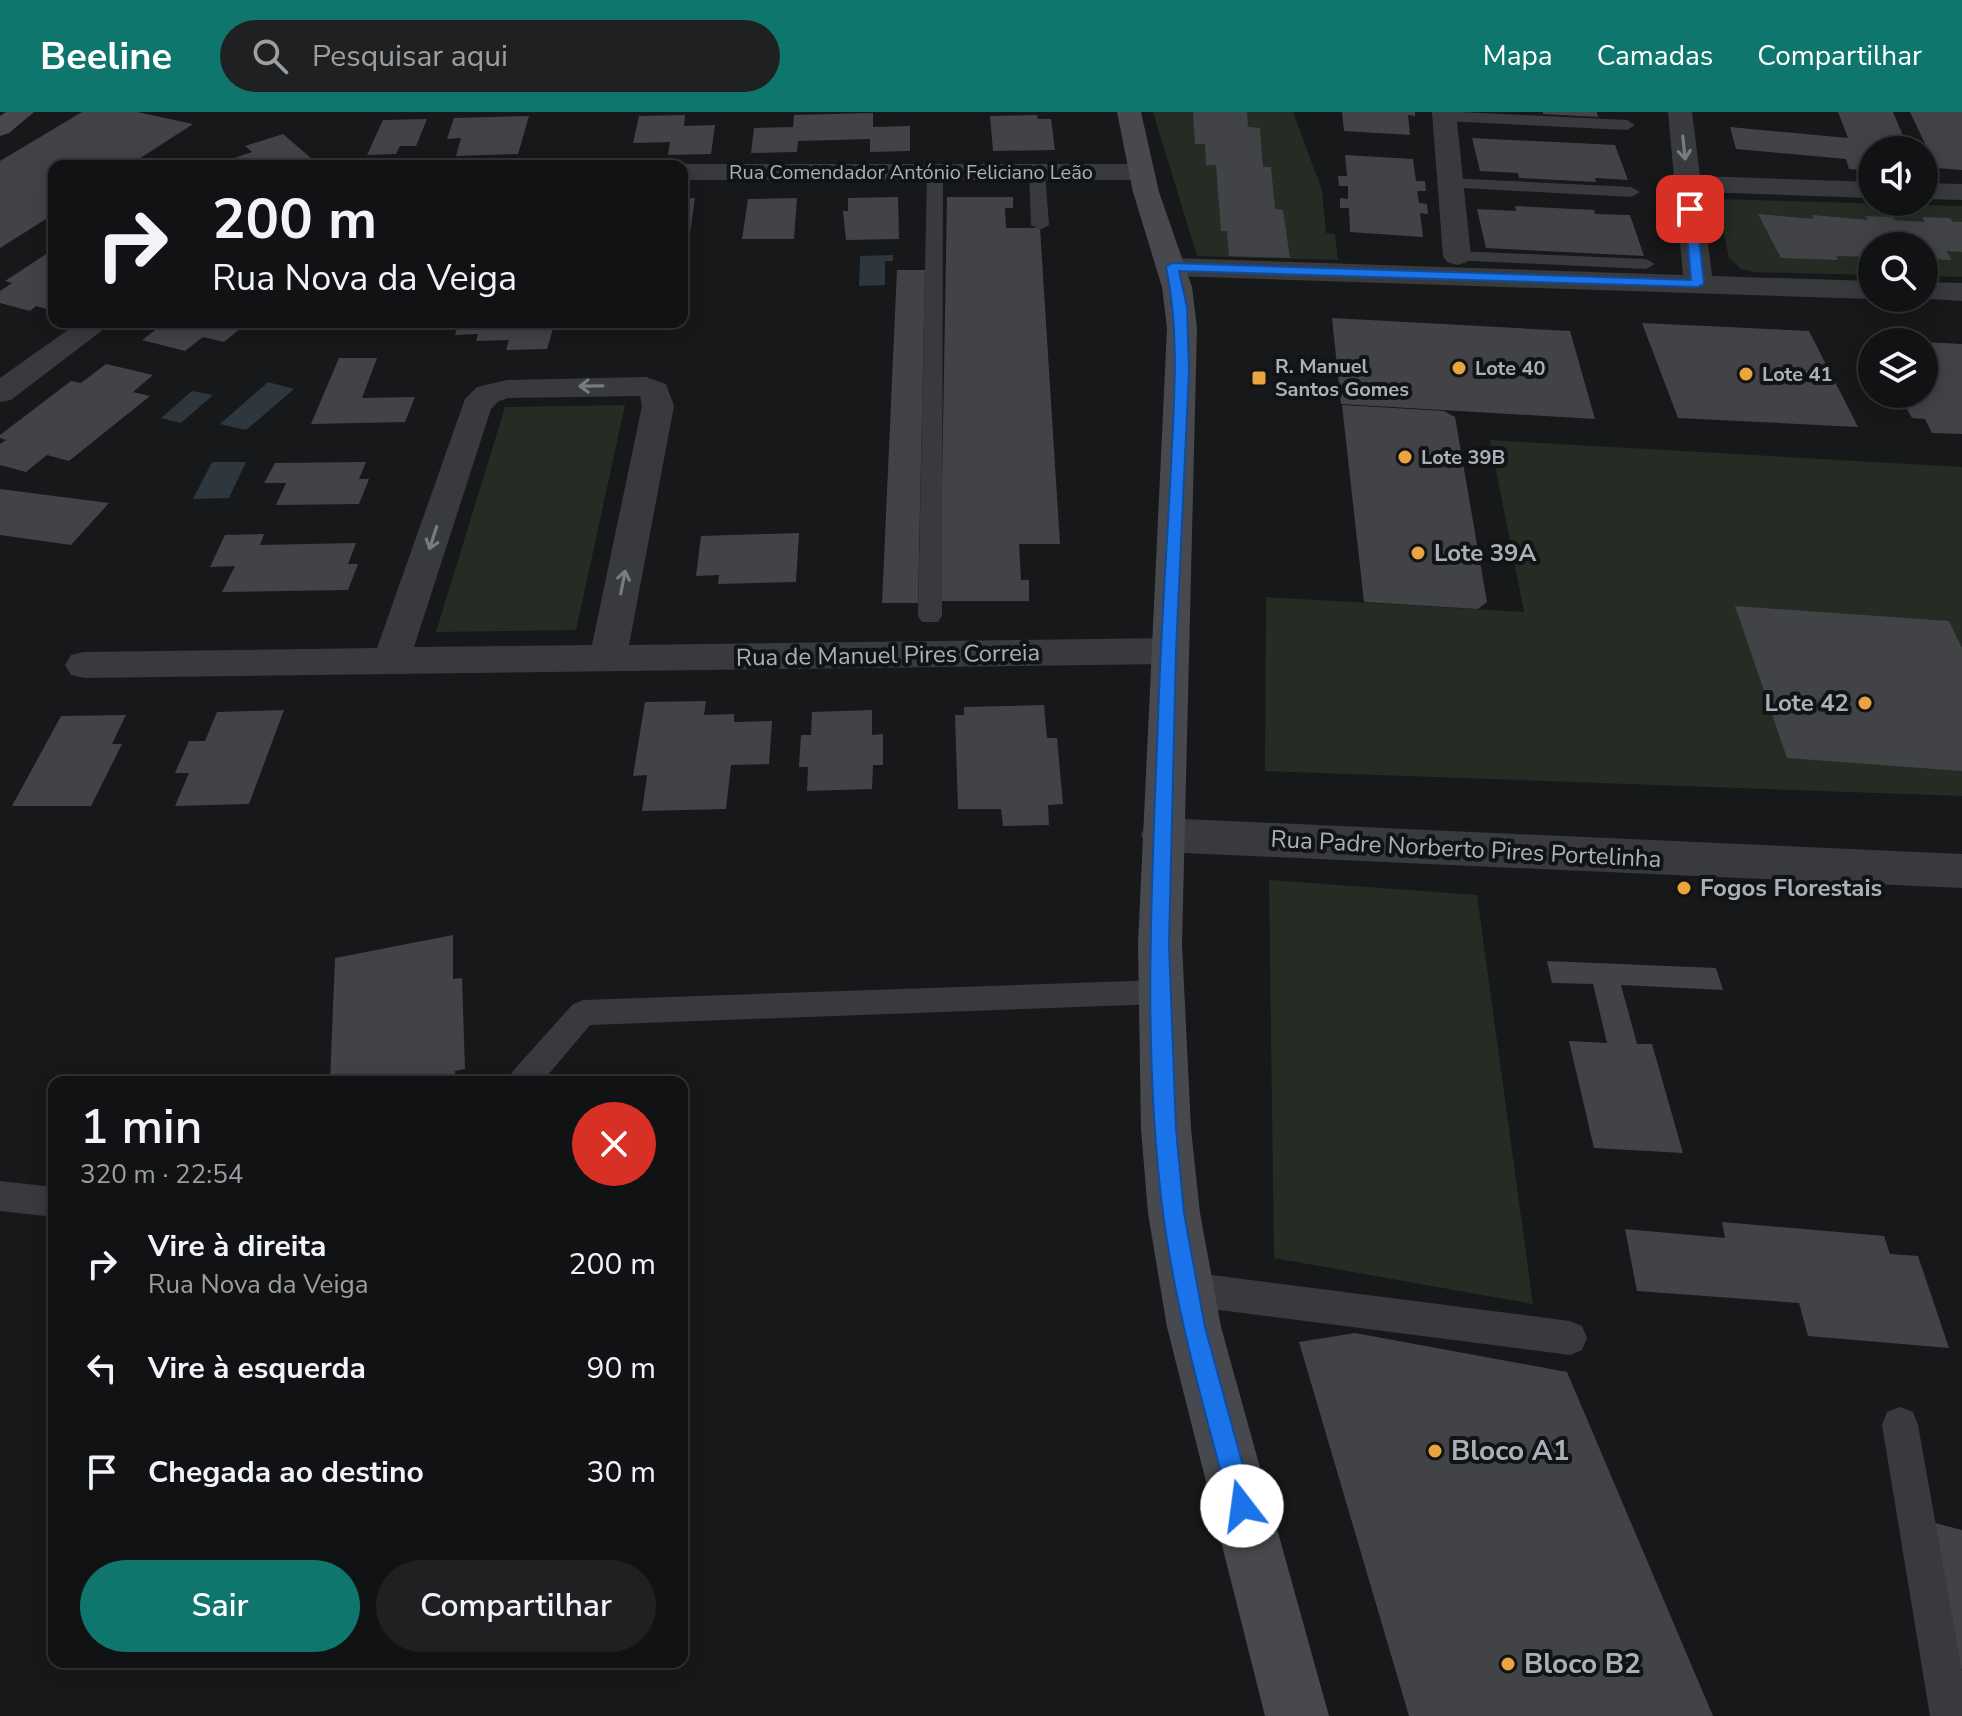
<!DOCTYPE html>
<html lang="pt">
<meta charset="utf-8">
<style>
body{margin:0;font-family:"Nunito Sans",sans-serif;background:#1e2021;color:#f1f3f6;height:100vh;display:flex;flex-direction:column;font-size:30px;white-space:nowrap}
*{box-sizing:border-box;margin:0}
p{font-size:26px;color:#9c9ea0}
.icon{flex:none;width:44px;height:44px;fill:none;stroke:currentColor;stroke-width:2;stroke-linecap:round;stroke-linejoin:round}
.map{position:relative;flex:1;overflow:hidden}
.details{position:absolute;left:48px;top:964px;width:640px;height:592px;display:flex;flex-direction:column;background:#111213;border-radius:16px;box-shadow:0 4px 20px #0003,0 0 0 2px #303233}
.details>*{flex:none}
.hud{position:absolute;left:48px;top:48px;width:640px;height:168px;border-radius:16px;box-shadow:0 4px 20px #0003,0 0 0 2px #303233;background:#111213;color:#f1f3f6;overflow:hidden}
.controls{position:absolute;left:1858px;top:24px;display:grid;gap:16px}
.controls a{display:grid;place-items:center;width:80px;height:80px;border-radius:50%;background:#111213;box-shadow:0 4px 20px #0003,0 0 0 2px #303233;font-size:40px}
.pin{position:absolute;display:grid;place-items:center;width:68px;height:68px;color:#fff;margin:-34px;border-radius:16px;box-shadow:0 4px 12px #0006}
.me{position:absolute;width:88px;margin:-44px;rotate:345deg;stroke-linejoin:round;filter:drop-shadow(0 0 6px #0008)}
.turn{display:flex;align-items:center;gap:28px;height:168px;padding:0 32px;font-size:36px}
.turn .icon{width:104px;height:104px;stroke-width:2.5}
.turn b{display:block;font-size:56px;line-height:68px}
.round{display:grid;place-items:center;flex:none;width:84px;height:84px;border-radius:42px;background:#1e2021}
.summary{display:flex;align-items:center;justify-content:space-between;height:136px;padding:0 32px}
h1{font-size:48px;font-weight:600;line-height:60px}
.primary-button{display:flex;gap:16px;margin-top:auto;padding:16px 32px}
.primary-button a{flex:1;height:92px;border-radius:48px;background:#0f766e;color:#fff;font-size:32px;font-weight:600;line-height:92px;text-align:center}
.primary-button a+a{background:#1e2021;color:#f1f3f6}
ul{padding:0;list-style:none}
li{display:flex;align-items:center;gap:24px;height:104px;padding:0 32px}
li div{flex:1}
li b{display:block;font-size:30px}
li em{font-style:normal}
header{display:flex;align-items:center;gap:48px;box-sizing:border-box;height:112px;padding:0 40px;background:#0f766e;color:#fff}
header strong{font-size:38px}
nav{display:flex;gap:44px;margin-inline-start:auto;font-size:28px}
.search{width:560px;height:72px;background:#1e2021;display:flex;align-items:center;gap:20px;box-sizing:border-box;padding:0 28px;border-radius:44px;color:#9c9ea0;font-size:30px}
.map>svg:first-child{display:block}
.green{fill:#242c24}
.water{fill:#2e373d}
.building{fill:#424346}
.lines{fill:none;stroke-linecap:round;stroke-linejoin:round}
.lane{fill:#393a3e;fill-rule:evenodd}
.street{fill:#393a3e;fill-rule:evenodd}
.secondary{fill:#47494e;fill-rule:evenodd}
.oneway{stroke:#777b82}
.route{fill:#1a73e8;stroke:#114b97;stroke-width:2}
.poi-dot{fill:#eaa53f;stroke:#121314;stroke-width:3}
.labels{text-anchor:middle;dominant-baseline:central;stroke-width:8;stroke-linejoin:round;paint-order:stroke}
.far-street-label{font-size:20px;fill:#aab0b9;stroke:#121314}
.far-poi-label{font-size:20px;font-weight:bold;fill:#aab0b9;stroke:#121314;text-anchor:start}
.poi-label{font-size:24px;font-weight:bold;fill:#aab0b9;stroke:#121314;text-anchor:start}
.street-label{font-size:24px;fill:#aab0b9;stroke:#121314}
.near-poi-label{font-size:28px;font-weight:bold;fill:#aab0b9;stroke:#121314;text-anchor:start}
</style>
<header>
<strong>Beeline</strong>
<div class="search"><svg class="icon" aria-label="search" viewBox="0 0 24 24"><circle cx="10" cy="10" r="6"/><path d="M15 15l6 6"/></svg>Pesquisar aqui</div>
<nav><a>Mapa</a><a>Camadas</a><a>Compartilhar</a></nav>
</header>
<div class="map">
<svg width="1962" height="1604" viewBox="0 0 1962 1604">
<rect width="100%" height="100%" fill="#171819"/>
<g class="green">
<polygon points="1153,0 1293,0 1322,78 1326,121 1335,122 1338,148 1197,144"/>
<polygon points="1716,87 1962,94 1962,165 1924,164 1924,134 1872,134 1872,163 1754,160 1741,157 1729,146"/>
<polygon points="625,293 576,518 436,520 505,295"/>
<polygon points="1490,328 1962,355 1962,684 1265,659 1266,485 1524,500"/>
<polygon points="1269,768 1477,783 1533,1192 1274,1146"/>
</g>
<g class="water">
<polygon points="893,143 893,149 885,149 885,173 859,174 860,144"/>
<polygon points="268,270 294,277 246,318 220,312"/>
<polygon points="192,279 213,283 181,311 161,306"/>
<polygon points="212,350 246,350 229,386 193,387"/>
</g>
<g class="building">
<polygon points="82,0 137,0 193,12 128,54 54,54 54,102 0,136 0,49"/>
<polygon points="1193,0 1247,0 1248,15 1260,16 1263,55 1271,55 1275,97 1283,98 1290,146 1229,144 1227,119 1221,119 1216,53 1206,53 1205,32 1195,32"/>
<polygon points="1342,0 1415,0 1415,4 1408,3 1410,23 1344,19"/>
<polygon points="1543,0 1597,0 1598,5 1543,2"/>
<polygon points="1838,0 1893,0 1909,38 1872,38 1872,59 1849,57 1846,47 1736,37 1730,15 1848,26"/>
<polygon points="1910,0 1962,0 1962,58 1924,55 1924,37 1928,38"/>
<polygon points="873,1 873,15 910,14 910,39 870,40 870,27 798,29 797,40 751,41 754,16 793,15 794,3"/>
<polygon points="685,3 684,14 715,13 711,42 668,43 670,30 633,31 639,4"/>
<polygon points="1037,3 1038,7 1051,7 1055,38 993,39 990,4"/>
<polygon points="529,4 518,42 456,44 461,26 447,27 454,6"/>
<polygon points="427,7 416,34 400,34 396,42 367,43 383,8"/>
<polygon points="283,22 312,47 290,54 211,54 252,40 245,34"/>
<polygon points="1472,26 1615,33 1628,68 1595,66 1596,70 1519,66 1518,61 1480,59"/>
<polygon points="1345,43 1413,47 1416,69 1425,69 1426,79 1417,79 1419,91 1427,92 1428,102 1420,101 1423,125 1350,120 1349,96 1340,96 1340,86 1348,87 1348,74 1339,74 1338,64 1347,64"/>
<polygon points="898,85 899,127 846,128 843,99 848,99 848,86"/>
<polygon points="947,85 1013,85 1013,96 1005,96 1006,116 1040,116 1060,432 1019,432 1021,468 1029,468 1029,489 940,489"/>
<polygon points="695,86 689,128 682,129 682,87"/>
<polygon points="797,86 794,127 742,127 748,87"/>
<polygon points="1515,94 1594,98 1595,102 1630,103 1644,144 1486,136 1477,97 1516,99"/>
<polygon points="1758,102 1814,107 1812,103 1868,108 1865,104 1893,105 1895,108 1925,110 1922,105 1950,106 1953,110 1962,110 1962,140 1946,139 1952,148 1924,147 1924,134 1872,134 1872,145 1836,144 1838,148 1781,146"/>
<polygon points="54,137 54,199 36,194 30,199 0,191 0,179 12,171 5,169"/>
<polygon points="897,158 925,158 918,491 882,491"/>
<polygon points="1332,206 1570,219 1595,307 1341,292"/>
<polygon points="166,210 248,210 224,230 203,225 185,239 142,228"/>
<polygon points="459,210 555,210 547,237 506,238 509,228 476,229 478,222 455,223"/>
<polygon points="1642,211 1809,219 1858,315 1678,306"/>
<polygon points="1924,230 1962,232 1962,322 1932,321 1925,307 1912,306 1901,287 1920,287 1917,282 1924,282"/>
<polygon points="339,246 377,246 362,286 415,285 405,310 311,312"/>
<polygon points="106,252 153,263 133,280 150,284 69,349 47,343 26,360 0,353 0,332 6,328 0,326 0,323 71,269 81,271"/>
<polygon points="1342,293 1444,299 1455,305 1487,490 1478,497 1364,490"/>
<polygon points="366,350 359,367 369,367 359,392 276,393 286,371 264,371 275,351"/>
<polygon points="0,377 109,391 71,433 0,423"/>
<polygon points="799,421 796,470 718,472 719,463 696,464 701,424"/>
<polygon points="264,422 260,433 356,431 348,452 358,452 348,478 222,480 235,454 210,455 225,423"/>
<polygon points="1735,494 1949,509 1962,536 1962,659 1787,646"/>
<polygon points="706,589 704,603 734,602 734,610 772,609 769,652 731,653 726,697 642,699 647,663 633,664 645,590"/>
<polygon points="1044,593 1047,626 1057,626 1063,692 1048,693 1049,713 1003,714 1001,697 958,697 955,603 964,603 964,595"/>
<polygon points="284,598 249,692 175,694 189,661 175,661 189,629 205,629 217,600"/>
<polygon points="872,598 872,623 883,622 883,653 873,653 872,677 807,679 808,655 799,655 801,623 811,623 812,600"/>
<polygon points="126,603 112,632 122,632 91,694 12,694 61,604"/>
<polygon points="453,823 453,867 462,866 465,957 455,959 455,970 330,970 335,846"/>
<polygon points="1547,849 1716,856 1723,878 1621,873 1637,932 1652,932 1683,1041 1594,1036 1569,929 1607,931 1593,872 1552,871"/>
<polygon points="1722,1110 1884,1124 1890,1142 1918,1144 1949,1236 1808,1224 1799,1191 1637,1179 1625,1117 1725,1126"/>
<polygon points="1355,1221 1567,1260 1713,1604 1409,1604 1299,1230"/>
<polygon points="1935,1411 1962,1418 1962,1557 1960,1557"/>
</g>
<g class="lines">
<g class="lane">
<polygon points="1460,0 1627,8 1635,13 1627,18 1444,9 1436,4 1441,0"/>
<polygon points="935,55 943,60 942,504 938,510 922,510 918,504 927,60"/>
<polygon points="1037,55 1045,60 1049,113 1040,118 1031,113 1029,60"/>
<polygon points="1450,66 1631,75 1640,80 1631,85 1444,75 1442,71"/>
<polygon points="1457,139 1646,147 1655,152 1646,157 1451,148 1448,144"/>
<polygon points="1160,868 1170,871 1175,880 1170,889 1160,892 590,913 542,970 508,970 512,960 573,892 583,888"/>
<polygon points="0,1069 54,1075 54,1105 0,1099"/>
<polygon points="1188,1160 1570,1209 1582,1214 1587,1226 1582,1238 1570,1243 1188,1194 1176,1189 1171,1177 1176,1165"/>
<polygon points="1900,1295 1913,1300 1918,1313 1962,1559 1962,1604 1930,1604 1882,1313 1887,1300"/>
</g>
<g class="street">
<polygon points="1432,0 1456,0 1471,144 1467,150 1457,153 1447,150 1443,144"/>
<polygon points="1668,0 1692,0 1700,64 1872,70 1872,86 1702,80 1712,164 1872,169 1872,186 1875,186 1872,187 1172,164 1162,161 1158,155 1162,149 1172,146 1683,163"/>
<polygon points="682,52 1140,52 1149,54 1153,60 1149,66 1140,68 682,68 682,54 674,54"/>
<polygon points="1924,71 1962,72 1962,88 1924,87"/>
<polygon points="1924,170 1962,171 1962,189 1917,186 1924,186"/>
<polygon points="79,210 113,210 11,288 0,290 0,266"/>
<path d="M646,265l20,7 8,22 -45,239 539,-7 13,4 6,9 -6,9 -13,4 -1084,14 -13,-3 -6,-10 6,-10 13,-3 293,-4 88,-249 12,-12 30,-7zM640,284l2,10 -50,239 -178,2 77,-238 8,-8 9,-3z"/>
<polygon points="1162,706 1962,742 1962,776 1162,740 1147,735 1141,723 1147,711"/>
</g>
<g class="secondary">
<polygon points="6,0 34,0 9,21 0,24 0,4"/>
<polygon points="1117,0 1141,0 1159,80 1192,175 1197,216 1182,832 1191,1017 1200,1101 1221,1215 1329,1604 1265,1604 1167,1215 1148,1101 1141,1017 1138,832 1167,216 1162,175 1133,80"/>
</g>
</g>
<defs><path id="oneway-shaft" d="M-6 0H5M1.5-3L5.5 0L1.5 3" fill="none" stroke-width="1.6" stroke-linecap="round" stroke-linejoin="round" transform="scale(2)"/></defs>
<g class="oneway">
<use href="#oneway-shaft" transform="translate(1684 36) rotate(84)"/>
<use href="#oneway-shaft" transform="translate(591 274) rotate(179)"/>
<use href="#oneway-shaft" transform="translate(433 426) rotate(108)"/>
<use href="#oneway-shaft" transform="translate(623 470) rotate(-79)"/>
</g>
<path class="route" d="M1690,94l6,3 8,75 -6,3 -519,-16 8,36 2,64 -13,280 -7,293 7,185 8,84 21,114 49,179 -4,9 -8,3 -9,-3 -3,-9c-26,-97 -54,-194 -67,-293 -22,-172 -10,-348 -4,-521 3,-75 8,-150 12,-225 3,-68 9,-134 -5,-200l6,-4 519,17 -6,-71z"/>
<g class="poi-dot">
<circle cx="1459" cy="256" r="8"/>
<circle cx="1746" cy="262" r="8"/>
<rect x="1251" y="258" width="16" height="16" rx="4"/>
<circle cx="1405" cy="345" r="8"/>
<circle cx="1418" cy="441" r="8"/>
<circle cx="1865" cy="591" r="8"/>
<circle cx="1684" cy="776" r="8"/>
<circle cx="1435" cy="1339" r="8"/>
<circle cx="1508" cy="1552" r="8"/>
</g>
<g class="labels">
<g class="far-street-label">
<text x="911" y="60">Rua Comendador António Feliciano Leão</text>
</g>
<g class="far-poi-label">
<text x="1275" y="254">R. Manuel<tspan x="1275" dy="23">Santos Gomes</tspan></text>
<text x="1475" y="256">Lote 40</text>
<text x="1762" y="262">Lote 41</text>
<text x="1421" y="345">Lote 39B</text>
</g>
<g class="poi-label">
<text x="1434" y="441">Lote 39A</text>
<text x="1849" y="591" text-anchor="end">Lote 42</text>
<text x="1700" y="776">Fogos Florestais</text>
</g>
<g class="street-label">
<text transform="translate(888 543) rotate(-1)">Rua de Manuel Pires Correia</text>
<text transform="translate(1466 737) rotate(3)">Rua Padre Norberto Pires Portelinha</text>
</g>
<g class="near-poi-label">
<text x="1451" y="1339">Bloco A1</text>
<text x="1524" y="1552">Bloco B2</text>
</g>
</g>
</svg>
<div class="controls">
<a><svg class="icon" aria-label="sound" viewBox="0 0 24 24"><path d="M4 9h4l5-4v14l-5-4H4zM17 9q2 3 0 6"/></svg></a>
<a><svg class="icon" aria-label="search" viewBox="0 0 24 24"><circle cx="10" cy="10" r="6"/><path d="M15 15l6 6"/></svg></a>
<a><svg class="icon" aria-label="layers" viewBox="0 0 24 24"><path d="M12 4l9 5-9 5-9-5zM3 14l9 5 9-5"/></svg></a>
</div>
<div class="pin" style="left:1690px;top:97px;background:#d93025"><svg class="icon" aria-label="arrive" viewBox="0 0 24 24"><path d="M6 21V4h12l-3 4 3 4H6"/></svg></div>
<svg class="me" style="left:1242px;top:1394px" viewBox="-20 -20 40 40"><circle r="19" fill="#fff"/><path d="M0-13L10 11 0 6-10 11z" fill="#1a73e8"/></svg>
<div class="hud">
<div class="turn"><svg class="icon" aria-label="right" viewBox="0 0 24 24"><path d="M7 20v-9h11M14 6l5 5-5 5"/></svg><div><b>200 m</b>Rua Nova da Veiga</div></div>
</div>
<section class="details">
<div class="summary"><div><h1>1 min</h1><p>320 m · 22:54</p></div><a class="round" style="background:#d93025;color:#fff"><svg class="icon" aria-label="close" viewBox="0 0 24 24"><path d="M6 6l12 12M18 6L6 18"/></svg></a></div>
<ul>
<li><svg class="icon" aria-label="right" viewBox="0 0 24 24"><path d="M7 20v-9h11M14 6l5 5-5 5"/></svg><div><b>Vire à direita</b><p>Rua Nova da Veiga</p></div><em>200 m</em></li>
<li><svg class="icon" aria-label="left" viewBox="0 0 24 24"><path d="M17 20v-9H6M10 6l-5 5 5 5"/></svg><div><b>Vire à esquerda</b></div><em>90 m</em></li>
<li><svg class="icon" aria-label="arrive" viewBox="0 0 24 24"><path d="M6 21V4h12l-3 4 3 4H6"/></svg><div><b>Chegada ao destino</b></div><em>30 m</em></li>
</ul>
<div class="primary-button"><a>Sair</a><a>Compartilhar</a></div>
</section>
</div>
